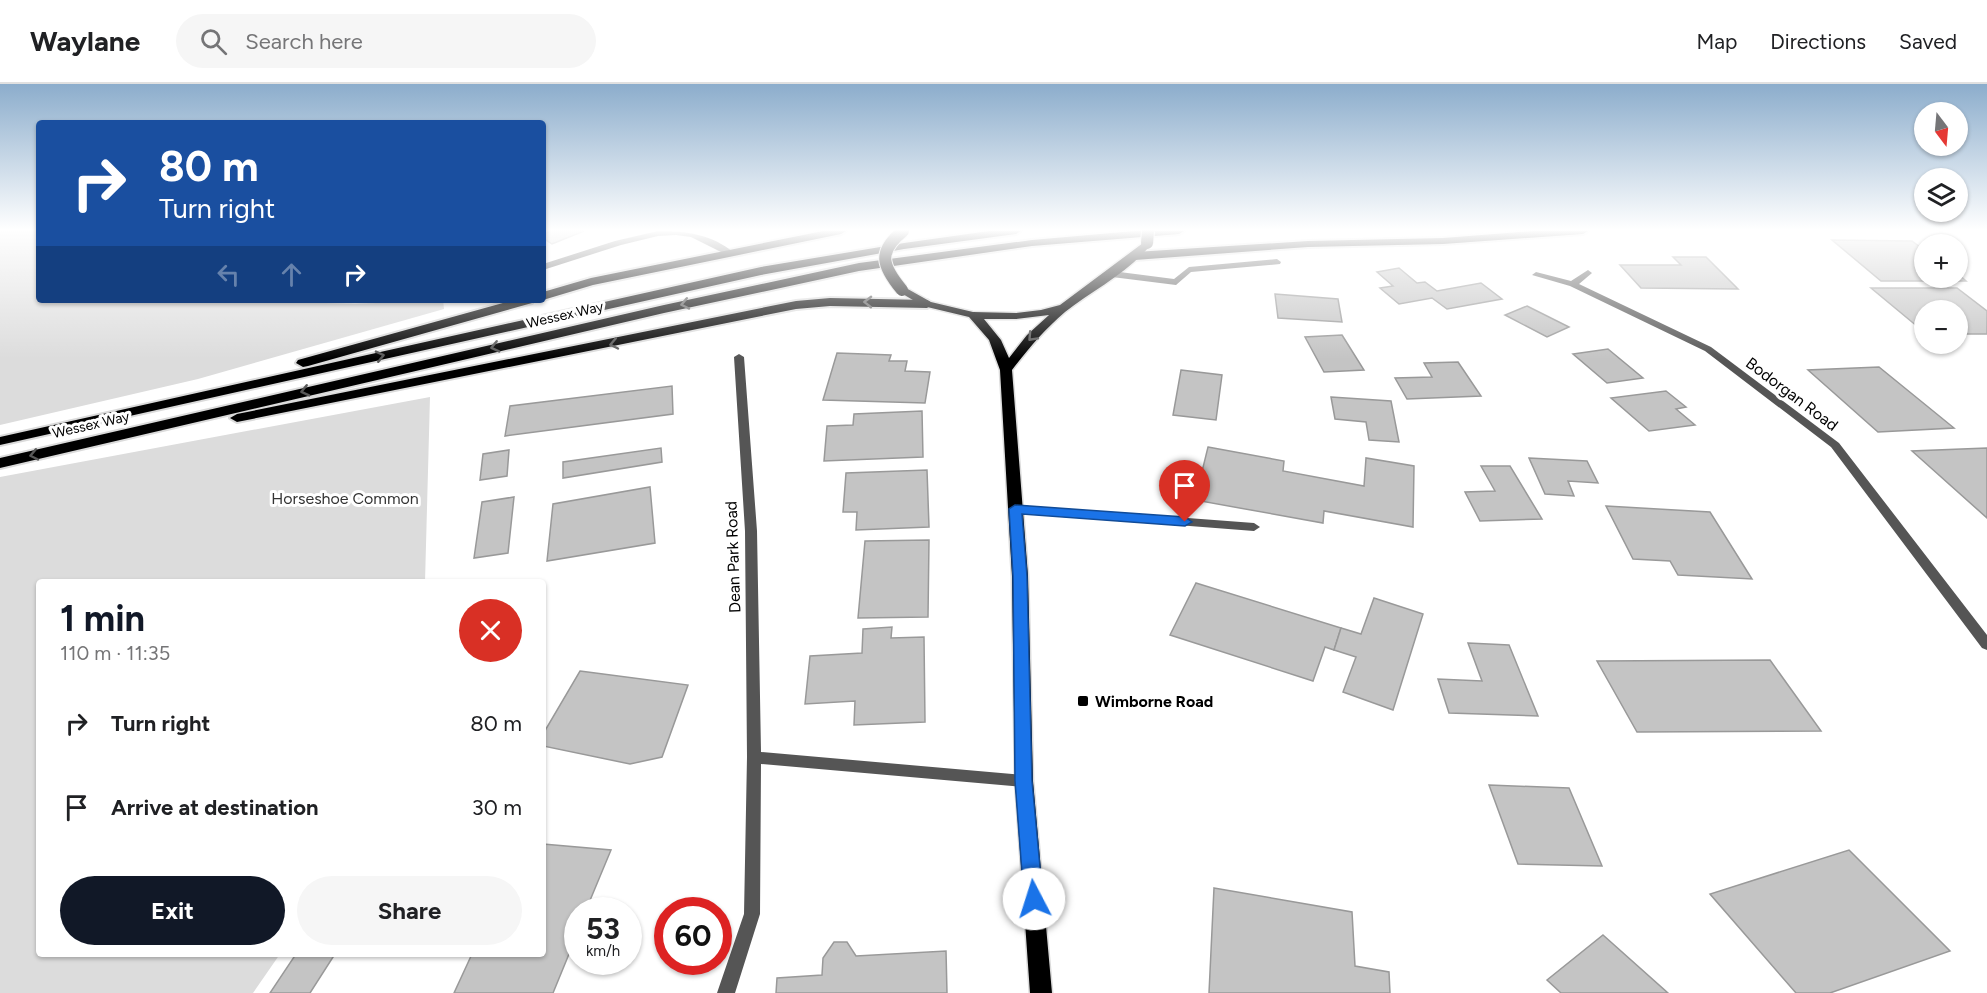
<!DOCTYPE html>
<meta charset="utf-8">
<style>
body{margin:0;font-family:Figtree,sans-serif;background:#f6f6f6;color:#202124;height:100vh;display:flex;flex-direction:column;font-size:22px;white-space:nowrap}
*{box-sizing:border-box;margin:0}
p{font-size:20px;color:#757577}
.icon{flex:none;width:33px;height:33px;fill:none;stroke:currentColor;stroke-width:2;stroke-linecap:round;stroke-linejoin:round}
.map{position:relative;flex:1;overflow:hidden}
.sheet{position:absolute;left:36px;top:495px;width:510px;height:378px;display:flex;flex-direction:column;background:#fff;border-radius:6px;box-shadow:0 2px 4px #0004}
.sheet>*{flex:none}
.banner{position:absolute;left:36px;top:36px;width:510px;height:183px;border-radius:6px;box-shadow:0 2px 4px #0004;background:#1a4fa0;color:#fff;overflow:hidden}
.needle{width:39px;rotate:164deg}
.buttons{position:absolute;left:1914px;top:18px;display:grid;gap:12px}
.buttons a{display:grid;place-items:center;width:54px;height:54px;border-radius:50%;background:#fff;box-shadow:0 2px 4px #0004;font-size:30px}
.speed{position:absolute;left:564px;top:813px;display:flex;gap:12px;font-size:30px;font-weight:700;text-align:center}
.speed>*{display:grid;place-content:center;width:78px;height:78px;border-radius:50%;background:#fff;box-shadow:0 2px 4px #0004;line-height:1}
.speed small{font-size:15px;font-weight:400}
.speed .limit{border:9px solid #d22;background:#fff;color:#111}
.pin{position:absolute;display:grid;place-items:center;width:51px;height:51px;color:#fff;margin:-62px -26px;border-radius:50% 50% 50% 0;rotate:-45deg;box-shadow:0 0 6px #0007}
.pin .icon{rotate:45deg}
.me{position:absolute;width:66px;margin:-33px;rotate:355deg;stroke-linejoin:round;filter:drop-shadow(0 0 4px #0008)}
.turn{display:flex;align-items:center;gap:21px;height:126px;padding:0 24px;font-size:27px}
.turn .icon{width:78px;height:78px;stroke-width:2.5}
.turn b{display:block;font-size:42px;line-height:51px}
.lanes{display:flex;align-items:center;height:57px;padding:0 24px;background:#0003;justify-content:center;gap:30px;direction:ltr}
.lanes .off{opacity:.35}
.round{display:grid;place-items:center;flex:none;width:63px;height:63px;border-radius:32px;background:#f6f6f6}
.summary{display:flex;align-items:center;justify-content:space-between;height:102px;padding:0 24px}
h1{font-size:36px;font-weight:700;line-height:45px;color:#111827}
.primary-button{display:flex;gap:12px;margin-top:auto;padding:12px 24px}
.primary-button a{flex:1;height:69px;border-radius:36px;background:#111827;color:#fff;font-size:24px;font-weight:700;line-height:69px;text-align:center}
.primary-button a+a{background:#f6f6f6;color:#202124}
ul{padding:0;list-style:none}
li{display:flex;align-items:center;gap:18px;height:84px;padding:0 24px}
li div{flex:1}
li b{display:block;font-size:22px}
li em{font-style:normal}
header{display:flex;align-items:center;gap:36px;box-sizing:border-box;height:84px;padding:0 30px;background:#fff;border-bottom:2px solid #e0e0e0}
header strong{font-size:28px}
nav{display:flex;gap:33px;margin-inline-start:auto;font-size:21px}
.search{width:420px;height:54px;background:#f6f6f6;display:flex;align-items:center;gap:15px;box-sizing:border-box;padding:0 21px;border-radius:33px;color:#757577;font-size:22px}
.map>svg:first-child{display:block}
.green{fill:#dcdcdc}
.building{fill:#c4c4c4;stroke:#999;stroke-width:1.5}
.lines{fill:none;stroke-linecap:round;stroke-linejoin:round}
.primary-casing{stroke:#dbdbdb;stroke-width:3}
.trunk-casing{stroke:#dbdbdb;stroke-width:4}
.minor{fill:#555;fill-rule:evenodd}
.primary{fill:#000;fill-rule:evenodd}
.trunk{fill:#000;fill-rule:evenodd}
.primary-bridge-casing{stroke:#dbdbdb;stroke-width:14;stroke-linecap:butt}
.primary-bridge{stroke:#000;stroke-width:12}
.oneway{stroke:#595959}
.route{fill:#1a73e8;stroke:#114b97;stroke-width:1.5}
.poi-dot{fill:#000;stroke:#fff;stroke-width:2}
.labels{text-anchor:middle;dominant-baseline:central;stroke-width:6;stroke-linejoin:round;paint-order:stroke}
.far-street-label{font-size:14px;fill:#000;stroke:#fff}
.street-label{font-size:16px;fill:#000;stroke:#fff}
.park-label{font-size:16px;fill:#333;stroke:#fff}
.poi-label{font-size:16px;font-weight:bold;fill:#000;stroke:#fff;text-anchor:start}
</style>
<header>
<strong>Waylane</strong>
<div class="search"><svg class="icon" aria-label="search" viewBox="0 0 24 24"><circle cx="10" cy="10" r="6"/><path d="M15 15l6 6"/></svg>Search here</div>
<nav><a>Map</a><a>Directions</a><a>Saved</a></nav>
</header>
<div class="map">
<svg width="1987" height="909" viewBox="0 0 1987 909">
<rect width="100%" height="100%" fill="#fff"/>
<g class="green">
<polygon points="0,147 39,147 39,216 226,216 355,220 443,216 444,225 198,295 0,341"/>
<polygon points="430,313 425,498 39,498 39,870 280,870 253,909 0,909 0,393"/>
</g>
<g class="building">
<polygon points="584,147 552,160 543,154 543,151 550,147"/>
<polygon points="1832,156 1912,157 1924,166 1924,194 1958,194 1958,190 1966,197 1881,197"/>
<polygon points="1673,173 1706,173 1738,205 1641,204 1620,181 1681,181"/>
<polygon points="1399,184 1417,199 1425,198 1437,207 1481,199 1502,215 1447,225 1432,214 1399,220 1380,204 1393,202 1377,188"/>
<polygon points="1871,204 1957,204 1987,227 1987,250 1958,250 1958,226 1924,226 1924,248"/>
<polygon points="1275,210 1338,215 1342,238 1278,234"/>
<polygon points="1527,222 1569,243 1547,253 1505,231"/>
<polygon points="1342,251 1364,286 1324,288 1305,253"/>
<polygon points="1608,265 1643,294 1607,299 1573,270"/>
<polygon points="837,269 891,271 889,277 907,277 905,287 930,288 925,319 823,316"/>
<polygon points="1458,278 1481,312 1407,315 1395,294 1432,293 1424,279"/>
<polygon points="1879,283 1954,344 1878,348 1808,286"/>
<polygon points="1181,286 1222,291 1216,336 1173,331"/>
<polygon points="672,302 673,330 505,352 510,322"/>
<polygon points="1666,307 1686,323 1676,325 1695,341 1649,347 1611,314"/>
<polygon points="1331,313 1391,317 1399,358 1369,356 1366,338 1335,335"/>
<polygon points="922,327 923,373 824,377 827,342 853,341 854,330"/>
<polygon points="1208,363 1284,377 1283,387 1364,402 1366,374 1414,382 1413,443 1324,427 1323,439 1195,416"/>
<polygon points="661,364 662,378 563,394 563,378"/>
<polygon points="1987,364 1987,434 1912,367"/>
<polygon points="509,366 507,392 480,396 483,370"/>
<polygon points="1529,374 1587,377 1598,399 1568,397 1574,412 1545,410"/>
<polygon points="1481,382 1510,382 1542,435 1480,437 1465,408 1495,407"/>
<polygon points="927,386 929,443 856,446 857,428 843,428 846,389"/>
<polygon points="650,403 655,459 547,477 553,420"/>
<polygon points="514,413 508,469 474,474 482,418"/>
<polygon points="1606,422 1710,428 1752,495 1678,491 1670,477 1633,475"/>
<polygon points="929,456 928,533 858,534 865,457"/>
<polygon points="1196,499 1341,544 1334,566 1325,563 1313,597 1170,551"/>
<polygon points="1374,514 1423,530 1393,626 1343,608 1356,573 1334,566 1341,544 1361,550"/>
<polygon points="892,543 891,554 924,553 925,638 854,641 855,617 805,620 810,572 862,569 863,545"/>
<polygon points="1468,559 1509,561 1538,632 1449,629 1438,595 1482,597"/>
<polygon points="1770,576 1821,647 1637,648 1597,577"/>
<polygon points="580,587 688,601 662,673 630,680 543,662 543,650"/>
<polygon points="1489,701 1569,704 1602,782 1518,780"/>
<polygon points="543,760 611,766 586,826 578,826 578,848 553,909 454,909 472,870 543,870"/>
<polygon points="1849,766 1950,867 1830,909 1796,909 1710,810"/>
<polygon points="1214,804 1352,828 1355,882 1389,888 1390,909 1209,909"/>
<polygon points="1603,851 1668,909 1561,909 1547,896"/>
<polygon points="834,858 847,858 856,872 946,867 947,909 776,909 777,894 822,891 823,874"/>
<polygon points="296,870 335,870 310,909 270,909"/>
</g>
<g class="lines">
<defs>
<path id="primary" d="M1147,156l5,3c-22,29 -59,47 -87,69 -20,17 -37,37 -53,58l16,206 5,205 19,212h-22l-15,-212 -3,-205 -12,-206 -11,-30 -20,-23 -46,-11 -27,-16 6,-3 4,1 25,14 42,10 43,1 25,-3 19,-5zM1049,231l-22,20 -18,23 -8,-18 -17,-21h32z"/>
<g id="trunk">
<polygon points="823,147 846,147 841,150 593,201 543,216 543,208 591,194"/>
<polygon points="989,147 1021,147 1016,150 904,165 761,191 0,361 0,353 761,183 904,159"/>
<polygon points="1134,147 1184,147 1179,150 1032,162 859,187 664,229 0,384 0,374 664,221 859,179 1032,156"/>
<polygon points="1532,147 1588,147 1583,150 1443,160 1308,163 1135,176 1129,172 1135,168 1308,157 1443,154"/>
<polygon points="830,214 927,216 933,220 927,224 830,222 796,225 237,338 230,334 237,330 796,217"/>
<polygon points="514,216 534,216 532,219 308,282 303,283 296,279 298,276"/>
</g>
</defs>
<use href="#primary" class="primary-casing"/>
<use href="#trunk" class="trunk-casing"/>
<g class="minor">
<path d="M658,147c28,0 54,3 76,22l-7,2 -36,-18 -15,-2 -18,1 -37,9 -78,25v-6l72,-23z"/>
<polygon points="1277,175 1281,178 1280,180 1191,188 1176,201 1112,193 1108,190 1112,187 1174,195 1189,183"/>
<polygon points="1588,186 1592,189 1579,200 1711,263 1839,359 1987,551 1987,566 1982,564 1831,363 1705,267 1570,202 1532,191 1536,188 1571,197"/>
<polygon points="739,270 744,273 757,447 761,668 1024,691 1029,693 1031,697 1029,701 1024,703 761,680 760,830 735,909 717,909 744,830 747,673 745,447 734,273"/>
<polygon points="1015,421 1254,439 1260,443 1254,447 1011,428 1009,425 1011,422"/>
</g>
<use href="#primary" class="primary"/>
<use href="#trunk" class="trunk"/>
<defs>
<g id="primary-bridge">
<polyline points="1147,159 1148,147"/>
<path d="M902,206c-20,-24 -25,-38 1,-59"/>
</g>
</defs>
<use href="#primary-bridge" class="primary-bridge-casing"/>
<use href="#primary-bridge" class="primary-bridge"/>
</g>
<defs><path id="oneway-chevron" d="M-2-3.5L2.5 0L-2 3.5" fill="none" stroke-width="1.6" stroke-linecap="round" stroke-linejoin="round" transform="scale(1.5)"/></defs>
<g class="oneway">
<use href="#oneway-chevron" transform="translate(868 218) rotate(-179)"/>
<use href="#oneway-chevron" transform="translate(685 220) rotate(168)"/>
<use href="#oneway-chevron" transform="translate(1032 253) rotate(133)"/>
<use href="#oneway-chevron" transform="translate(614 260) rotate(168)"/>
<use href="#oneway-chevron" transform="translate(495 263) rotate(167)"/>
<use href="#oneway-chevron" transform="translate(380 272) rotate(-13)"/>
<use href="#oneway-chevron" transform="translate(305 307) rotate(167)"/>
<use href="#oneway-chevron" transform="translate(34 371) rotate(168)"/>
</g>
<linearGradient id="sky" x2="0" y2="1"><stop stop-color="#8cadcc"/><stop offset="0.53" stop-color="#fff"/><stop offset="1" stop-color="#fff" stop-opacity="0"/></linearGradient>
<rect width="1987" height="275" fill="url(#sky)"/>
<polygon class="route" points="1015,421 1185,433 1192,438 1185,442 1022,430 1027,492 1032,697 1043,815 1040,821 1034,823 1027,821 1024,815 1015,697 1013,492 1009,425"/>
<rect class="poi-dot" x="1077" y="611" width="12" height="12" rx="3"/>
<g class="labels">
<g class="far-street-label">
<text transform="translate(565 231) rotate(-13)">Wessex Way</text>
<text transform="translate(91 341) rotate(-13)">Wessex Way</text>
</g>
<g class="street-label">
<text transform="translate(1792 310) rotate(37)">Bodorgan Road</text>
<text transform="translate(733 473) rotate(-92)">Dean Park Road</text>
</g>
<g class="park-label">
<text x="345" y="414">Horseshoe Common</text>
</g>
<g class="poi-label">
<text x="1095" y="617">Wimborne Road</text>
</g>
</g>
</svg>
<div class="buttons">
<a><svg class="needle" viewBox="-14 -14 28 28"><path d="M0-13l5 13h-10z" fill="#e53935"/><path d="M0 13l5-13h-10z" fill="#757577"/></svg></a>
<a><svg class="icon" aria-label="layers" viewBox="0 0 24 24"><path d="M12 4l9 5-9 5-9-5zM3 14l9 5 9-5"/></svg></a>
<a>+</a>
<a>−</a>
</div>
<div class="speed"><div>53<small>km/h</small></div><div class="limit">60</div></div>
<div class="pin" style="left:1185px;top:438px;background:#d93025"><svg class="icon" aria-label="arrive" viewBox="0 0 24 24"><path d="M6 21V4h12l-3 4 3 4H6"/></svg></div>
<svg class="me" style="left:1034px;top:815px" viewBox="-20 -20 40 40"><circle r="19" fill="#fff"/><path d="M0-13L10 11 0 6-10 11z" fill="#1a73e8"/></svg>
<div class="banner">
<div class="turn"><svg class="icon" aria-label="right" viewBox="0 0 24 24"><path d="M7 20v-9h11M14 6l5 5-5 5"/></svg><div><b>80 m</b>Turn right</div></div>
<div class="lanes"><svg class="icon off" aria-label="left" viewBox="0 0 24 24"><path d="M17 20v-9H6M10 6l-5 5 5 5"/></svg><svg class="icon off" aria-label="ahead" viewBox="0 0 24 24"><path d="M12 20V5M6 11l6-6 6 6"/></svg><svg class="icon" aria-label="right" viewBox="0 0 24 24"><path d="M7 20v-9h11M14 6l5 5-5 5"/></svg></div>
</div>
<section class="sheet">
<div class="summary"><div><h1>1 min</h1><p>110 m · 11:35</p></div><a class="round" style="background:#d93025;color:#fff"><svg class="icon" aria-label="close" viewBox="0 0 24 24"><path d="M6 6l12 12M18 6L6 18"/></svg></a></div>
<ul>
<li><svg class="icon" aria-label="right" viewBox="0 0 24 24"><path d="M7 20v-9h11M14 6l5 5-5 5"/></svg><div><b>Turn right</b></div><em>80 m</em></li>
<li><svg class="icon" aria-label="arrive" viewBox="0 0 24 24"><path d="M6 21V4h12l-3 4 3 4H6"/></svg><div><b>Arrive at destination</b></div><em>30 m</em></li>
</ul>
<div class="primary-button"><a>Exit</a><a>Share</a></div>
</section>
</div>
